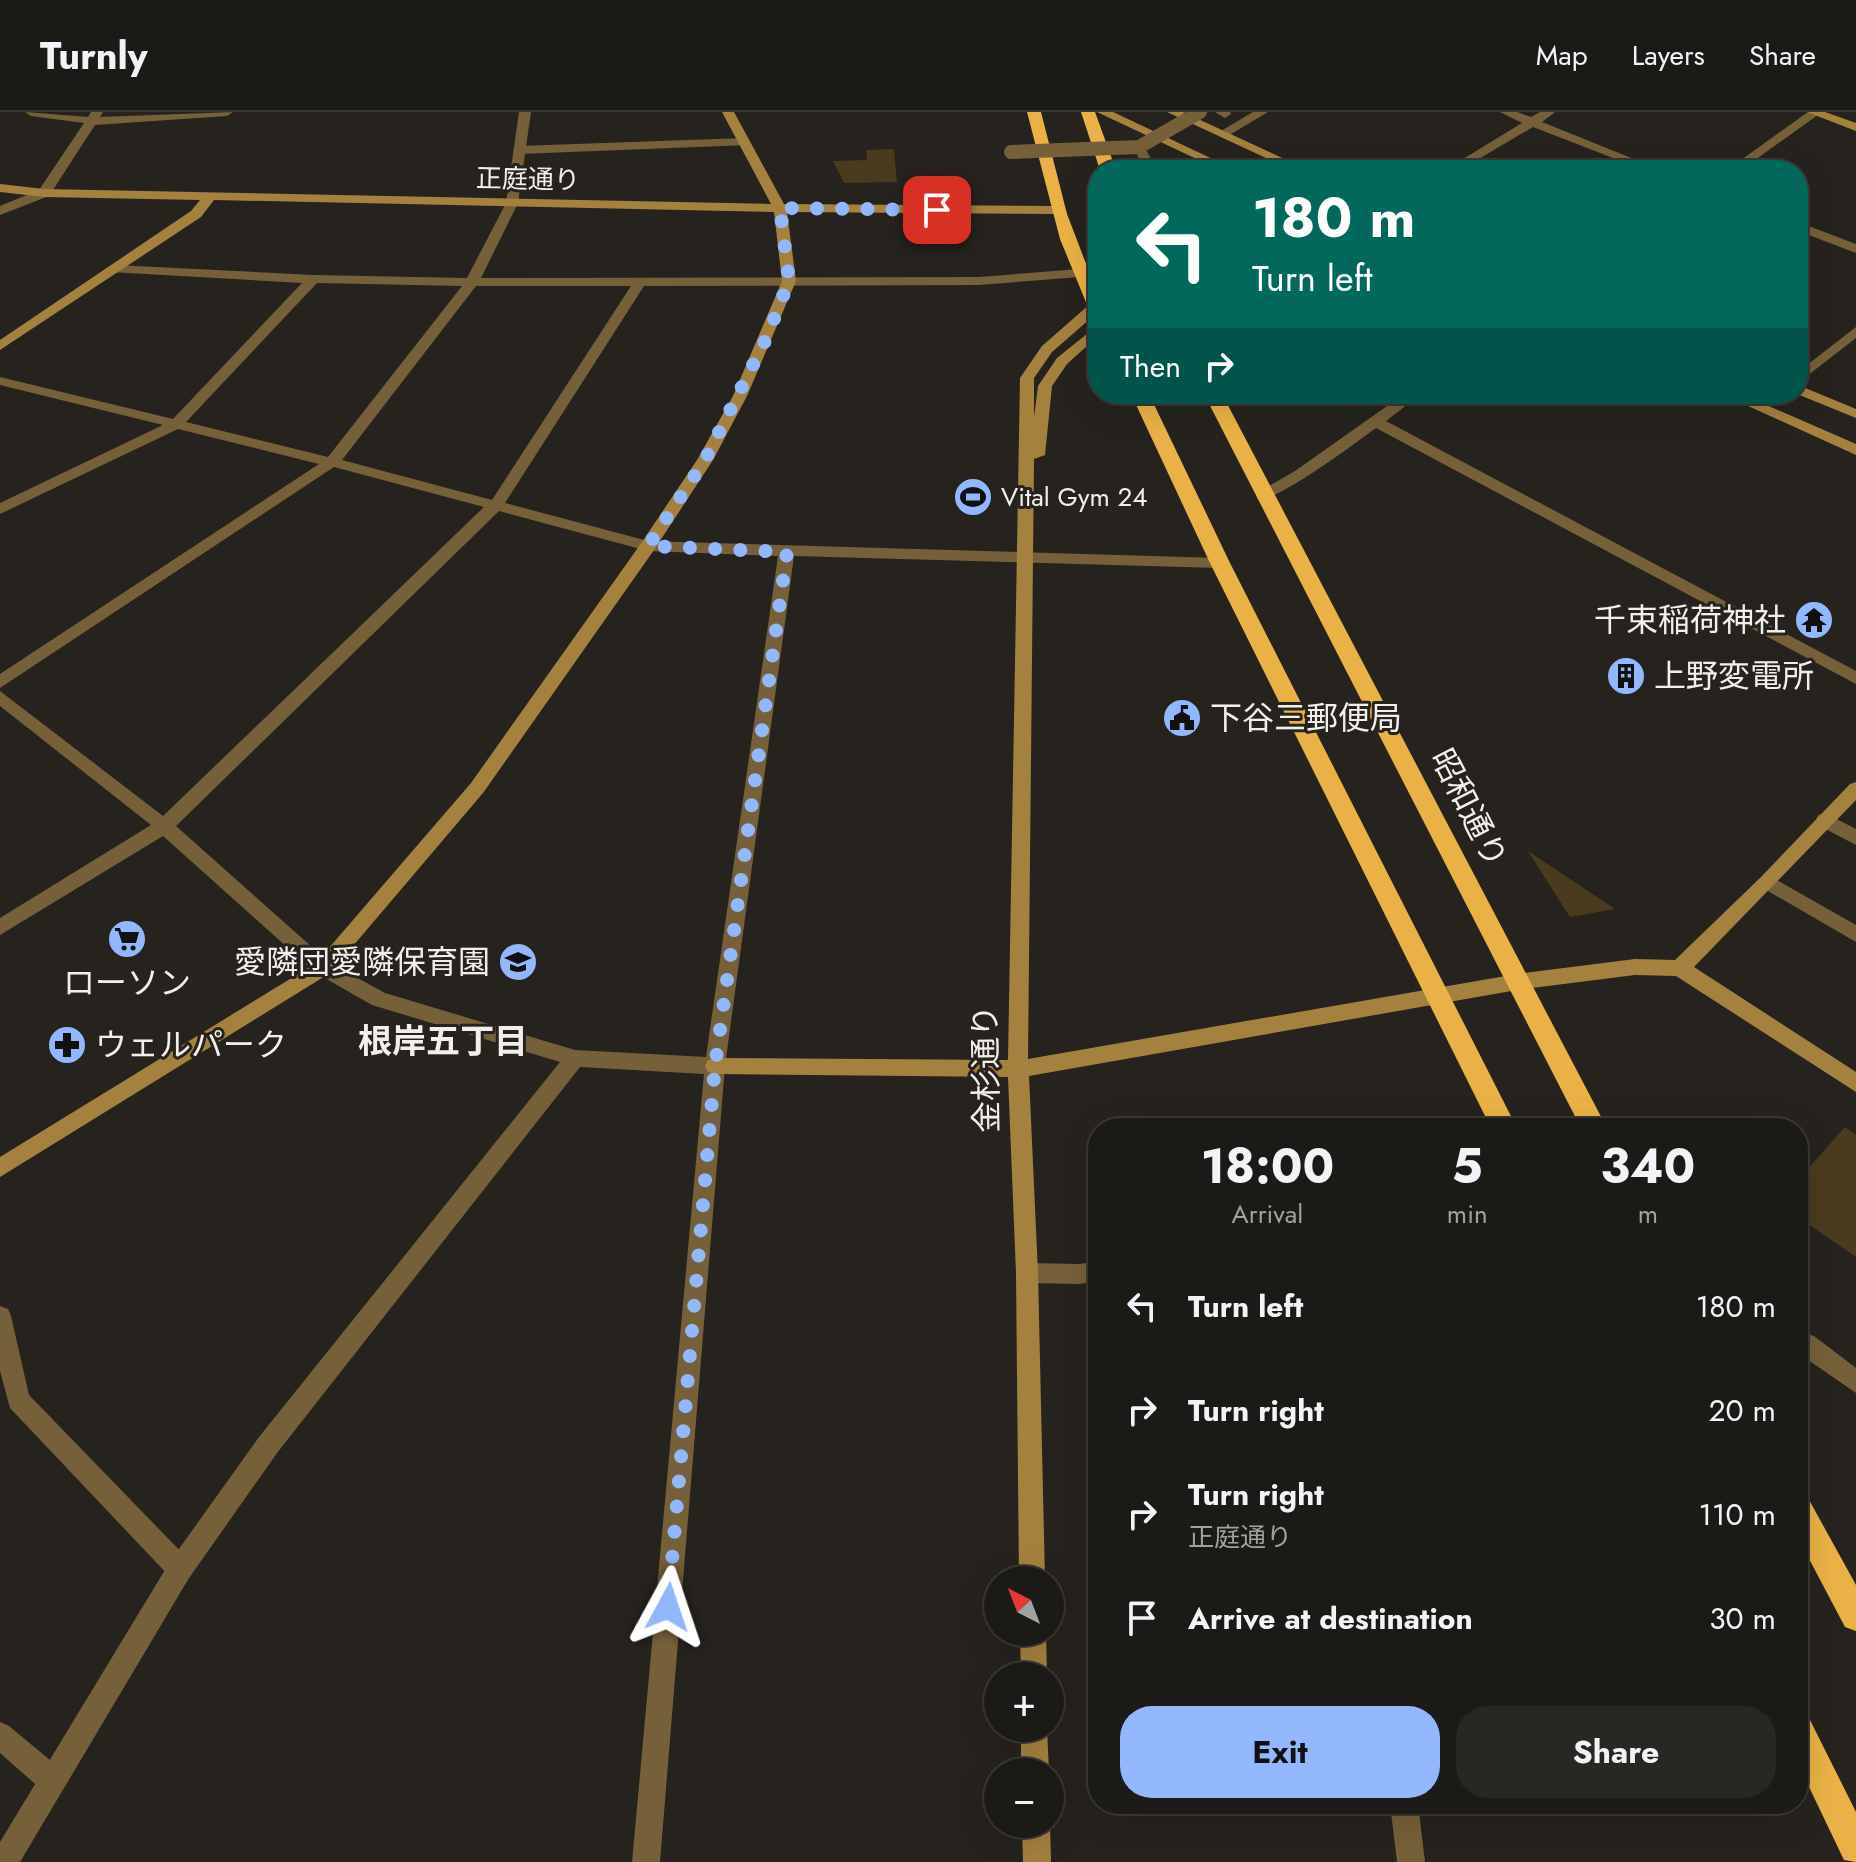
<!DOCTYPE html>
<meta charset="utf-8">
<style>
body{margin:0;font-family:Jost,"Noto Sans JP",sans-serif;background:#292723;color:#f1f3f6;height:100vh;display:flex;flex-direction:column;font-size:30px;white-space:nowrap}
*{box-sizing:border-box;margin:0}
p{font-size:26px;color:#a0a1a1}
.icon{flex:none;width:44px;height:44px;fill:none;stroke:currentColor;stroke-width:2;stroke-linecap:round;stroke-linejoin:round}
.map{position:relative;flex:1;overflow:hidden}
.side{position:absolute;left:1088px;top:1006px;width:720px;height:696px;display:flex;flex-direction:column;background:#1c1a16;border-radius:32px;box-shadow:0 8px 32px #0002,0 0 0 2px #3a3835}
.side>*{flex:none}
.hud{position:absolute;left:1088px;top:48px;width:720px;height:244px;border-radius:32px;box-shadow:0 8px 32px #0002,0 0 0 2px #3a3835;background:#00695c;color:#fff;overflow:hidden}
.needle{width:52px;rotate:318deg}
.fabs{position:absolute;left:984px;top:1454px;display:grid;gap:16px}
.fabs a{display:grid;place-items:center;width:80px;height:80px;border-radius:50%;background:#1c1a16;box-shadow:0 8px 32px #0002,0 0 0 2px #3a3835;font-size:40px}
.pin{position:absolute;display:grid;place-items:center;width:68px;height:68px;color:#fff;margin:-34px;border-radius:16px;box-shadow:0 4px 12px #0006}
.me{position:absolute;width:88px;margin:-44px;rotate:5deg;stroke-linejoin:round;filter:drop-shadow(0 0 6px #0008)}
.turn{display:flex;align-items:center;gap:28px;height:168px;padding:0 32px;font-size:36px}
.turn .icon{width:104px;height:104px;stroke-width:2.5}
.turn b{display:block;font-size:56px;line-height:68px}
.then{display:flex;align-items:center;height:76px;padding:0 32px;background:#0003;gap:16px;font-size:30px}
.eta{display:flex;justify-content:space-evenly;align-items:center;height:136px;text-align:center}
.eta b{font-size:48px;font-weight:700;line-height:56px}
.primary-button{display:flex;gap:16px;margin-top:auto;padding:16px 32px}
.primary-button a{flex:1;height:92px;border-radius:32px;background:#92b7fd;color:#111;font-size:32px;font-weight:700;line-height:92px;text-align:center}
.primary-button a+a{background:#292723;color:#f1f3f6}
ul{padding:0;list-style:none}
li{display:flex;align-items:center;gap:24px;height:104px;padding:0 32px}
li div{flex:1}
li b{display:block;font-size:30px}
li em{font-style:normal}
header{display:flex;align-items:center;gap:48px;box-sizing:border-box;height:112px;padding:0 40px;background:#1c1a16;border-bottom:2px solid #3a3835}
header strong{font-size:38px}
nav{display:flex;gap:44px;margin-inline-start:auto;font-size:28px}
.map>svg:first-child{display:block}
.green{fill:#4b3b1e}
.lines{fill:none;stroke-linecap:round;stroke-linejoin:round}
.lane{fill:#766039;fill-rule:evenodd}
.street{fill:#766039;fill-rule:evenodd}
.secondary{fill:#a58140;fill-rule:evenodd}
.highway{fill:#eab246;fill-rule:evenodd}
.street-bridge{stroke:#766039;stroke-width:14}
.route{stroke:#92b7fd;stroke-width:14;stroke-dasharray:0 25.2}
.labels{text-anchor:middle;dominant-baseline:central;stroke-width:6;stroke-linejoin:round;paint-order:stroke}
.far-street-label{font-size:26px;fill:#f1efeb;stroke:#26231e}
.far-poi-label{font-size:26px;fill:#f1efeb;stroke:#26231e;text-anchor:start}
.poi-label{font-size:32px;fill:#f1efeb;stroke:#26231e;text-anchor:start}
.street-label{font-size:32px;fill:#f1efeb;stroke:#26231e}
.neighbourhood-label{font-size:34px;font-weight:bold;fill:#f1efeb;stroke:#26231e}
</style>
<header>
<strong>Turnly</strong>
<nav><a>Map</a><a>Layers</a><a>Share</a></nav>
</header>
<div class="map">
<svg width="1856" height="1750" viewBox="0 0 1856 1750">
<rect width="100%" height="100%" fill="#26231e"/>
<g class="green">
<polygon points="894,37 897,70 844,71 833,49 867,48 866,38"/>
<polygon points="1528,739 1615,797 1570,805"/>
<polygon points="1845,1015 1856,1023 1856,1145 1798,1105 1798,1068"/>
</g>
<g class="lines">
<g class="lane">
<polygon points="744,26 748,27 748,33 519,42 513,38 519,34"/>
<polygon points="1768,763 1856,813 1856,830 1761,775 1758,770"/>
<polygon points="0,1194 8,1197 11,1204 29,1283 189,1448 193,1457 189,1466 180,1470 171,1466 10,1296 0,1259"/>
<polygon points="0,1610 9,1614 62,1658 66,1668 62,1678 52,1682 42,1678 0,1641"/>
</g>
<g class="street">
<polygon points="25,0 88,5 91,0 103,0 100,5 233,0 227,4 95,13 49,84 0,103 0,94 39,78 84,11 31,4"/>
<path d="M519,0h12l-13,91 -37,75 498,-1 100,-8 7,4 -7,4 -100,8 -335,1 -139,217 143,38 572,17 8,5 -8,5 -426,-12 -69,510 -65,796h-28l72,-788 -124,-7 -303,386 -88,125 -169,284h-20v-20l171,-282 88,-123 301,-375 -188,-57 -56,-32 -153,-137 -163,99v-17l151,-93 -151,-119v-15l163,125 321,-309 -150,-40 -334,221v-14l319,-210 -141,-35 -178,85v-11l163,-78 -163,-40v-8l173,42 129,-136 -192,-11 -2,-3 7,-4 198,10 154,3 39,-75zM317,171l145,3 -134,171 -142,-35zM476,174h155l-139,214 -150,-40zM499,399l149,40 130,5 -72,501 -131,-7 -190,-57 -55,-30 -154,-137z"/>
<polygon points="1215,0 1230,0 1231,2 1225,6"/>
<polygon points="1253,0 1268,0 1226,25 1216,22"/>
<polygon points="1500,0 1517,0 1531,5 1540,0 1555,0 1542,10 1661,58 1644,58 1533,15 1460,58 1445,58 1522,11"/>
<polygon points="1808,0 1822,0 1741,58 1727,58"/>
<polygon points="1135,32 1143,32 1152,49 1150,52 1142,52 1133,35"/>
<polygon points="1798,110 1856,132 1856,141 1798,119"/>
<polygon points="1856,215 1856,226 1798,271 1798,260"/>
<path d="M1404,282h17l-35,27 470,250v13l-480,-256c-20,14 -99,75 -119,71v-6l38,-22z"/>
<polygon points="1825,701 1856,717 1856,733 1818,713 1816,708 1818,703"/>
<polygon points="1098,1149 1098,1169 1080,1172 1027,1171 1019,1168 1016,1161 1019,1154 1027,1151 1080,1152"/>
<polygon points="1798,1219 1814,1224 1856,1256 1856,1281 1798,1241"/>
<polygon points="1390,1692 1418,1692 1425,1750 1397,1750"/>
</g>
<g class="secondary">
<polygon points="722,0 734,0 784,92 1056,94 1063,98 1056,102 787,100 796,169 747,284 713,348 654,438 483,681 330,861 0,1065 0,1045 316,851 471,671 642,430 697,348 733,284 782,169 774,100 214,88 201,105 0,238 0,228 191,99 200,88 44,85 0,80 0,72 44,77 771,92"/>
<polygon points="1097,0 1113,0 1236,58 1220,58"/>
<polygon points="1167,0 1183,0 1308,58 1292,58"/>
<polygon points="1807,0 1825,0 1856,11 1856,19"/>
<polygon points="1090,192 1098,192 1098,200 1052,240 1034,266 1034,305 1038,274 1057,246 1098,213 1098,224 1067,252 1052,274 1045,343 1034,347 1028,947 1517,862 1635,847 1675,848 1761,765 1850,672 1856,670 1856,688 1694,855 1856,960 1856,980 1676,864 1635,863 1517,878 1029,964 1038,1161 1045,1468 1019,1468 1016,1161 1008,965 715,962 708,960 705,954 708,948 715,946 1008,948 1020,266 1042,234"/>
<polygon points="1798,273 1856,297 1856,306 1797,282"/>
<polygon points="1722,282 1741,282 1856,332 1856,343"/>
<polygon points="1020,1520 1046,1520 1047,1564 1021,1564"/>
<polygon points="1021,1616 1047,1616 1049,1660 1021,1660"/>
<polygon points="1022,1712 1050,1712 1051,1750 1023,1750"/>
</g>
<g class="highway">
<polygon points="1027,0 1041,0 1067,102 1098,183 1098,205 1090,200 1060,127"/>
<polygon points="1081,0 1095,0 1116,58 1100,58"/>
<polygon points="1131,282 1149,282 1230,451 1517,1016 1491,1016 1210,451"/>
<polygon points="1204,282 1222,282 1607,1016 1581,1016"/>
<polygon points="1798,1382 1808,1386 1856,1473 1856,1519 1845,1515 1798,1426"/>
<polygon points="1798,1601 1809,1606 1856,1700 1856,1750 1844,1748 1798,1652"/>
</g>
<polyline class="street-bridge" points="1011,40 1139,35 1200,0"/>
</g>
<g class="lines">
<polyline class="route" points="668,1495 715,954 787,440 648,434 705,348 767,225 789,169 780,96 937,98"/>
</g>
<defs>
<symbol id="stadium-disc" viewBox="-11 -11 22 22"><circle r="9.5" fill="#92b7fd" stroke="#26231e"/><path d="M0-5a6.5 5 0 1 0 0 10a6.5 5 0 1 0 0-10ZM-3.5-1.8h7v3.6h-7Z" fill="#111"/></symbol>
<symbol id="temple-disc" viewBox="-11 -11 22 22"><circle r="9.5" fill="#92b7fd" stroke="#26231e"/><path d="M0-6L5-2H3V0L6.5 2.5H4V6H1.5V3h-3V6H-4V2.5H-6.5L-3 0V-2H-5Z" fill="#111"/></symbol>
<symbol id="building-disc" viewBox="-11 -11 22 22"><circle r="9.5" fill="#92b7fd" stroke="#26231e"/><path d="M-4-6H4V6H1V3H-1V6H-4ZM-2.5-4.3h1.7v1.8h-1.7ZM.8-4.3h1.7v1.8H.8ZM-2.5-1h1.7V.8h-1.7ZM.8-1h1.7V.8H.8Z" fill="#111"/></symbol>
<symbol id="civic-disc" viewBox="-11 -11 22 22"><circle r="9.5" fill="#92b7fd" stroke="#26231e"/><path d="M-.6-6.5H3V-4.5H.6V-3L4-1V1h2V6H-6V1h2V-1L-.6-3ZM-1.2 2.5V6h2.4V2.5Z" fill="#111"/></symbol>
<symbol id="supermarket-disc" viewBox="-11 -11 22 22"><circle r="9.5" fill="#92b7fd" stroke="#26231e"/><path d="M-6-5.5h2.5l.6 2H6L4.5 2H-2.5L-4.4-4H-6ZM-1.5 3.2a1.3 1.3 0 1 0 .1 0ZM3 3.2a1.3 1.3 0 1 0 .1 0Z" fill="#111"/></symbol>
<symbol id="school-disc" viewBox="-11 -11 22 22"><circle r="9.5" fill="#92b7fd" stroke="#26231e"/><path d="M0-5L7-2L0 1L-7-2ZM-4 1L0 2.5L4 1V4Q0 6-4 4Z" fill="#111"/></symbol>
<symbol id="pharmacy-disc" viewBox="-11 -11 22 22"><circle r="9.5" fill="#92b7fd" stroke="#26231e"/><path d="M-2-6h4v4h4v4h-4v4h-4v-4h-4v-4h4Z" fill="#111"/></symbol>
</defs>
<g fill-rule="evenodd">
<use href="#stadium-disc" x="951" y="363" width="44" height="44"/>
<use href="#temple-disc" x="1792" y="486" width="44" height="44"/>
<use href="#building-disc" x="1604" y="542" width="44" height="44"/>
<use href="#civic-disc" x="1160" y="584" width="44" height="44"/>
<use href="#supermarket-disc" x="105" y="805" width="44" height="44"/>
<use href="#school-disc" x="496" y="828" width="44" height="44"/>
<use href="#pharmacy-disc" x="45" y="911" width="44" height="44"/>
</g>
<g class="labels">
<g class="far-street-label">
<text transform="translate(528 67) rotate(1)">正庭通り</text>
</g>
<g class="far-poi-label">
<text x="1001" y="385">Vital Gym 24</text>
</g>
<g class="poi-label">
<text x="1786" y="508" text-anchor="end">千束稲荷神社</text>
<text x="1654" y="564">上野変電所</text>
<text x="1210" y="606">下谷三郵便局</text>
<text x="490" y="850" text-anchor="end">愛隣団愛隣保育園</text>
<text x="127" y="871" text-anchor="middle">ローソン</text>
<text x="95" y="933">ウェルパーク</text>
</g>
<g class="street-label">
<text transform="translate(1469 696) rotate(63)">昭和通り</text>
<text transform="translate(986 957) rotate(-91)">金杉通り</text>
</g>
<g class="neighbourhood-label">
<text x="443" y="929">根岸五丁目</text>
</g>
</g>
</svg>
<div class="fabs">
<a><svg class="needle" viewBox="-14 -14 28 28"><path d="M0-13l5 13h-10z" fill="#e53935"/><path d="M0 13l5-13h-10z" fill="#a0a1a1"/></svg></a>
<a>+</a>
<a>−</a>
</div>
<div class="pin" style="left:937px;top:98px;background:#d93025"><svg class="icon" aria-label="arrive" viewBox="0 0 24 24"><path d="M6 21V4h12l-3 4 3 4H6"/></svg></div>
<svg class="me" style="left:668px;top:1495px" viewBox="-20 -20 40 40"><path d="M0-17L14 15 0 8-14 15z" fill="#92b7fd" stroke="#fff" stroke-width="4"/></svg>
<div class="hud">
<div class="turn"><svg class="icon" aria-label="left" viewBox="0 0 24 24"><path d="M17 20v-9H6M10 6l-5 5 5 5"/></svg><div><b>180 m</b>Turn left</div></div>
<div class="then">Then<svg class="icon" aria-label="right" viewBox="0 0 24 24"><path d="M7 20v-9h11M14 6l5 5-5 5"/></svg></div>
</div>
<section class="side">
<div class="eta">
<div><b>18:00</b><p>Arrival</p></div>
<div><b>5</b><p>min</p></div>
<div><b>340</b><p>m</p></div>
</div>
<ul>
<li><svg class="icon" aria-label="left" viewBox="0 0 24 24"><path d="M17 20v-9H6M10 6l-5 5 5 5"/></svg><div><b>Turn left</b></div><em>180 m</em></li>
<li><svg class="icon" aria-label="right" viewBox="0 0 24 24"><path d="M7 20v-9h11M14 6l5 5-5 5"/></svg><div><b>Turn right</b></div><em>20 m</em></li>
<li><svg class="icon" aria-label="right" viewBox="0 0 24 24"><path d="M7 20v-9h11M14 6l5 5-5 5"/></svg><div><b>Turn right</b><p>正庭通り</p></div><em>110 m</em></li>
<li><svg class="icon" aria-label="arrive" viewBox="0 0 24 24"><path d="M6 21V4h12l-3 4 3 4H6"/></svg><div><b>Arrive at destination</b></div><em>30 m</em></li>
</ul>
<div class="primary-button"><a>Exit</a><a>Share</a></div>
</section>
</div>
